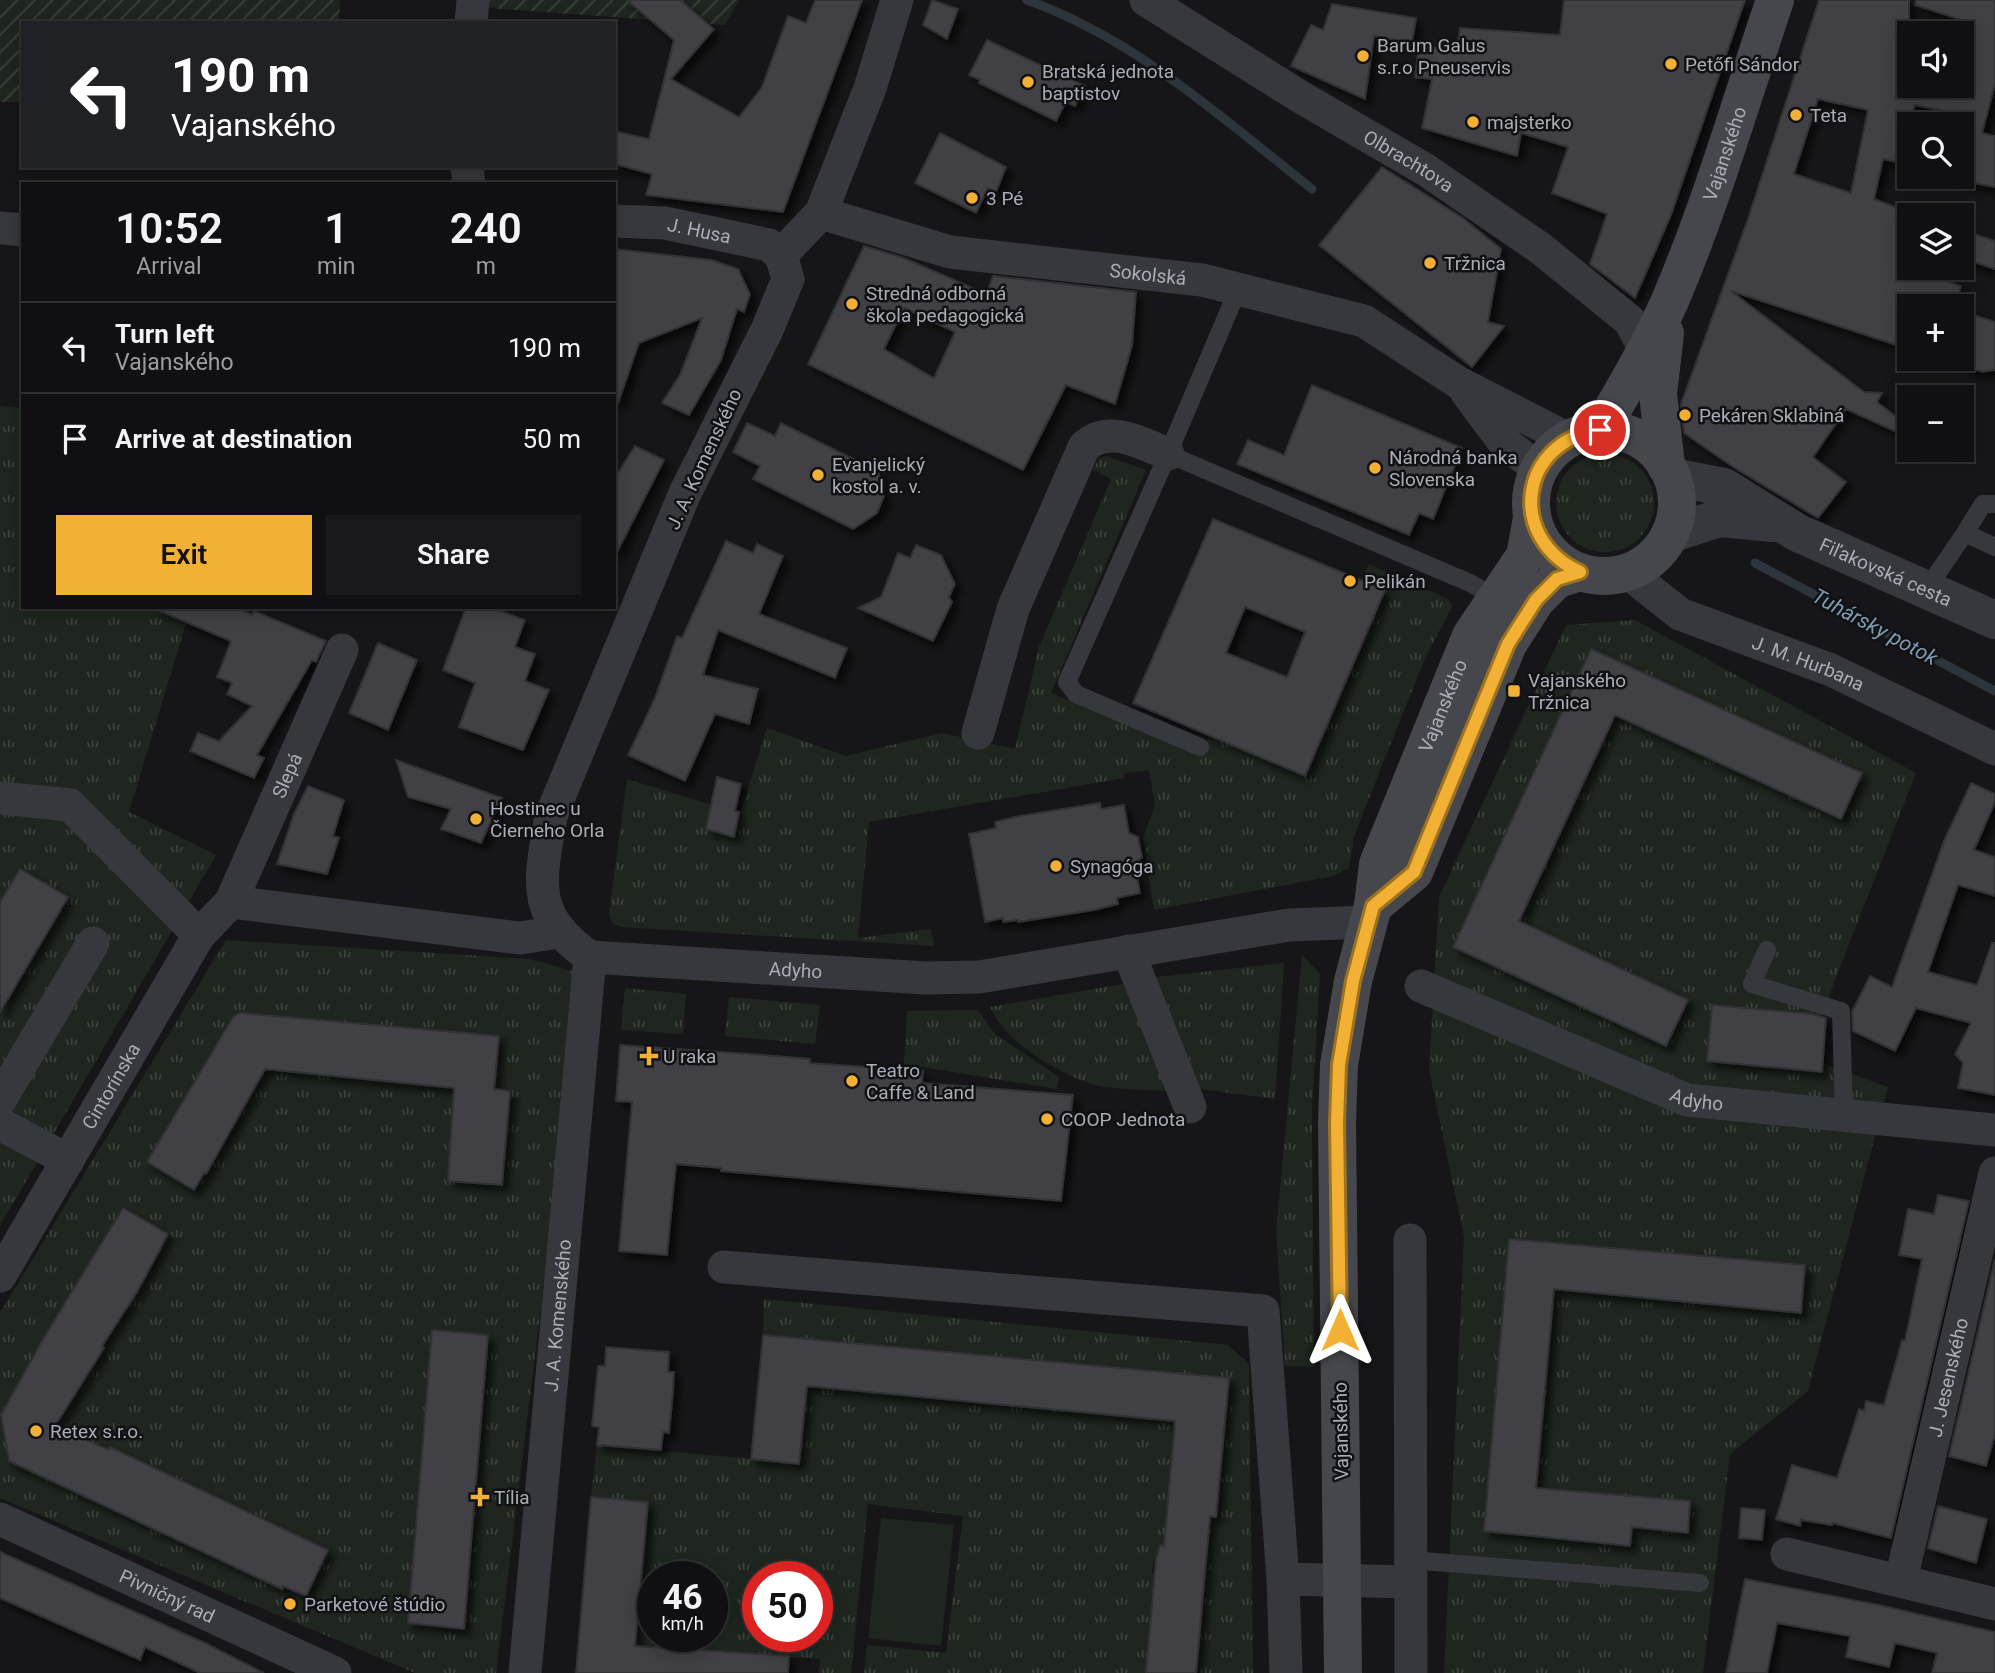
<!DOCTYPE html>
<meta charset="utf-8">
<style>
body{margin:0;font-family:Roboto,sans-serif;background:#19191b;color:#f1f3f6;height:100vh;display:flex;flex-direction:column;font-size:26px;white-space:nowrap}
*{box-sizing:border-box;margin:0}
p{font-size:23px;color:#9c9d9f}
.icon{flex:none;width:38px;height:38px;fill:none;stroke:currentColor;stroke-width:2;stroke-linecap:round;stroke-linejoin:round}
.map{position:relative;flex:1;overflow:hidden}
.panel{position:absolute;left:21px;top:182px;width:595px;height:427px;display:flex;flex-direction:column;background:#101012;border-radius:0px;box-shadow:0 4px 18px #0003,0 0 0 2px #303032}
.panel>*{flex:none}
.guide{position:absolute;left:21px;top:21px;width:595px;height:147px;border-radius:0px;box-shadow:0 4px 18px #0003,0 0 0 2px #303032;background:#202124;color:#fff;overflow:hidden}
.tools{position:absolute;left:1897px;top:21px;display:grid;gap:14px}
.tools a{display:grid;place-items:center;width:77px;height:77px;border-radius:0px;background:#101012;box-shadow:0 4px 18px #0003,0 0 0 2px #303032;font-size:35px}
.speed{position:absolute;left:637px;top:1561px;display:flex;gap:14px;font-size:35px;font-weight:700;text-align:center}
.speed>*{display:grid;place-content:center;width:91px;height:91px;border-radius:50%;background:#101012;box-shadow:0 4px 18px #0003,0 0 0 2px #303032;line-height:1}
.speed small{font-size:18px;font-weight:400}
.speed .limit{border:10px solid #d22;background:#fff;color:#111}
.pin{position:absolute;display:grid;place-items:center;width:60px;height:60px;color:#fff;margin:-30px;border:4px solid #fff;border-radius:50%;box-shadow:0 2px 7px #0007}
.me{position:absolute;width:77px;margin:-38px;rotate:0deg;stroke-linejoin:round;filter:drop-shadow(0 0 5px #0008)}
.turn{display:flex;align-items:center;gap:24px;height:147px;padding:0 35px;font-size:32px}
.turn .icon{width:91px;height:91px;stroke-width:2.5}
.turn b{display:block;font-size:49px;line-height:60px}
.eta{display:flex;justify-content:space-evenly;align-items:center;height:119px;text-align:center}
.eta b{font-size:42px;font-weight:600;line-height:49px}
.action{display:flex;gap:14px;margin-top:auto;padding:14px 35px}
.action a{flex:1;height:80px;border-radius:0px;background:#f2b134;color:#111;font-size:28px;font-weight:600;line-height:80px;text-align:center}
.action a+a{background:#19191b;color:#f1f3f6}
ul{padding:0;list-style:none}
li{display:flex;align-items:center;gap:21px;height:91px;padding:0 35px;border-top:2px solid #303032}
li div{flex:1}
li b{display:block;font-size:26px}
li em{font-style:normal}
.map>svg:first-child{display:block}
.grass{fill:url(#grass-tufts);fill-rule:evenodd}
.garden{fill:url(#garden-furrows)}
.pitch{fill:#1e261f}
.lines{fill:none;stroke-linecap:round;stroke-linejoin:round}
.stream{stroke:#2c353c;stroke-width:9}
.building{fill:#404145;stroke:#303034;stroke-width:2;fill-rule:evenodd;filter:url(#shadow)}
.service{stroke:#37383d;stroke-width:18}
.minor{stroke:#37383d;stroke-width:33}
.tertiary{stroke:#37383d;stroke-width:38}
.secondary{stroke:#45474d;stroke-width:38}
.route-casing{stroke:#9d7322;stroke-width:18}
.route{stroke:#f2b134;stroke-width:12}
.poi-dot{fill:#f2b134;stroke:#111113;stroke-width:2.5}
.labels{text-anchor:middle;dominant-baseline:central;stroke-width:5;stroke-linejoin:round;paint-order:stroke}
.poi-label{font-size:19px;fill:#a8adb8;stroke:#111113;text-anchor:start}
.street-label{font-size:19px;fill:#a8adb8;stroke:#111113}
.water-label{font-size:21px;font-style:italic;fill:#7f9bb3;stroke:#111113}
</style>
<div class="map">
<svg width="1995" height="1673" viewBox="0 0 1995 1673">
<defs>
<pattern id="grass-tufts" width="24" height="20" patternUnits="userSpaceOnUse" patternTransform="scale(1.75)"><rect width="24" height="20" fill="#1e261f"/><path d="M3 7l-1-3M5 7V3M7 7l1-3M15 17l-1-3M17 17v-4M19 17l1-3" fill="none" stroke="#3c433d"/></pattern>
<pattern id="garden-furrows" width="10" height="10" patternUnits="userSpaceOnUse" patternTransform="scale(1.75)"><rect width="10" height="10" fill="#1e261f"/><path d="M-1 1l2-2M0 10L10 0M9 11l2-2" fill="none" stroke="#3c433d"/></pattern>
<filter id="shadow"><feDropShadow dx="6" dy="6" stdDeviation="3.5" flood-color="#0009"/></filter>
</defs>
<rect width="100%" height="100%" fill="#161618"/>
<g class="grass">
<polygon points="0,406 23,408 23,607 191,607 129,812 216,855 0,1226"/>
<circle cx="1605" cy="503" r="49"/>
<polygon points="1106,456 1146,470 1051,693 1201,756 1209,735 1305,776 1385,590 1361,580 1369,564 1448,599 1453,605 1425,658 1354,836 1349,868 1333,876 1154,910 1143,839 1155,805 1149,770 1124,773 1124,778 869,822 858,938 931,929 934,946 622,927 612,923 609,913 627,779 712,805 706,829 733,836 767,728 846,756 942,733 1015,749 1039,647 1111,479 1093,470 1099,458"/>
<polygon points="1635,620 1916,773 1805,1057 1888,1087 1808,1391 1730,1454 1703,1673 1444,1673 1464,1237 1429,1070 1439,897 1566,625"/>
<polygon points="226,940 530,959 582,974 496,1673 415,1673 0,1498 0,1313"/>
<polygon points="1302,955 1320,974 1312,1110 1314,1367 1285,1366 1276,1231"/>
<polygon points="1284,963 1275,1099 1200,1089 1154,990 1157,977"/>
<path d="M1123,984l45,89 2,13 -5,5c-23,-2 -62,-1 -82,-10 -32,-13 -79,-41 -93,-74z"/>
<polygon points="625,988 686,994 683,1034 621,1030"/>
<polygon points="729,997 820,1005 815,1044 725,1036"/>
<polygon points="978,1010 995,1034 1059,1077 1057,1089 904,1064 907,1011"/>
<path d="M764,1299l464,46 21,19 4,309h-57l11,-123 -46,-5 -2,16h-6l-1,13h3l-9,99h-282l3,-28 79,8 17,-137 -95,-12 -17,169h-32l1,-14 -185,-13 13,-144 -57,-5 6,-52 202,18 8,-77 368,35 -8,91 49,4 7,-79 -4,-15 -225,-64 -231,-23zM653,1577h59v59h-59zM758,1577h59v59h-59z"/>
</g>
<g class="garden">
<polygon points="0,0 340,0 339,23 23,23 23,102 0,102"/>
<polygon points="489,0 739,0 725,25 488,8"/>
</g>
<polygon class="pitch" points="881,1518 954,1525 941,1646 868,1638"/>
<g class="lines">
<g class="stream">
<path d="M1027,0c109,39 195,118 285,189"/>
<polyline points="1755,563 1995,691"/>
</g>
</g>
<g class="building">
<polygon points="627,0 680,0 714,29 671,79 739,117 762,87 788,16 806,23 815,0 862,0 783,212 646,195 652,174 614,164 614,131 649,139 674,40"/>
<polygon points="932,0 958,9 947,39 923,25"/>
<polygon points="1564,0 1745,0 1671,215 1635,298 1590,264 1607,214 1552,193 1568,147 1521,133 1517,156 1422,128 1432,79 1415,77 1419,45 1457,51 1460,28 1560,35"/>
<path d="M1819,0h90v86h53v-66l-47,-15 1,-5h79v84l-13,49 13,3v51l-33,-6 2,-66 -49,-10 -6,19v41l-26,-6 -9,40 35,13v56l52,18 -7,20h-45v43l-178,-58 133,101 18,1 -5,9 30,23 -6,9 -55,-25 -33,48 33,25 -28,36 -85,-51 -49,-34 -3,-29 67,-185zM1818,99l50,11 -17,83 -57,-19z"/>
<polygon points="1332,4 1416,18 1412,43 1374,36 1365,99 1291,66 1311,25 1323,30"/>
<polygon points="987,40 1085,86 1075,106 1066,102 1056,121 979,83 980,80 969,75"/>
<polygon points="940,133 1006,167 996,192 988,188 976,213 915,183"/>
<polygon points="1382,167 1463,218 1501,249 1488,322 1504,326 1472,367 1319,245"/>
<polygon points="1962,230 1995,241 1995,269 1962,258"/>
<path d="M864,246l40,12 82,36 7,-18 143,16 -4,54 -17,58 -49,-19 -43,85 -215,-106zM904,308l51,24 -21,46 -50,-29z"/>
<polygon points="614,249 712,260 738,269 750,294 744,312 737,309 721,360 689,415 662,403 680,375 702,318 639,343 618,403 614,402"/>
<polygon points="1962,311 1995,322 1995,370 1983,372 1962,366"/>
<polygon points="1312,385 1462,448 1433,519 1419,513 1409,535 1237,464 1248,440 1284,455"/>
<polygon points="747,423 775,436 781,423 878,471 884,496 877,513 853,529 753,479 760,466 733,452"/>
<polygon points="635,446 664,460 614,558 614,479"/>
<path d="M1213,519l172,71 -80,186 -172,-73zM1245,607l60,25 -18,45 -61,-24z"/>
<polygon points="726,541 753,553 757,544 783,556 759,614 847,648 835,678 718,630 703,675 758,689 749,724 715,714 685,781 628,755 655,698 677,636 682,638"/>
<polygon points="916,545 941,555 955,584 949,597 952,602 933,641 858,608 881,597 898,553 910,558"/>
<polygon points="151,607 235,607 252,615 254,611 326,641 316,662 312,660 257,755 264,758 254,778 190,751 198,733 219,741 252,706 227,694 232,683 217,677 231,641"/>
<polygon points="466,607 490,607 525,620 515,647 535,654 525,681 549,690 523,750 459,727 475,683 443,670"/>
<polygon points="378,643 417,660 388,730 349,713"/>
<polygon points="1591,649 1862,773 1841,819 1615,715 1519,921 1688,1000 1666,1046 1453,947"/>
<polygon points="396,760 502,798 481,843 441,829 451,809 408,797"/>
<polygon points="717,777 741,784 735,811 739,812 734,837 706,829"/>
<polygon points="1971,783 1995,794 1995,802 1974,850 1995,857 1995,896 1958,885 1928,972 1977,985 1992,943 1995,943 1995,1095 1958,1088 1963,1063 1955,1054 1971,1023 1916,1008 1895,1051 1853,1031 1852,1012 1870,976 1892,987 1944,841"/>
<polygon points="308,786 344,800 333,836 339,838 327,874 277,864 294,814"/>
<polygon points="1100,803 1101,809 1124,805 1129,833 1138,837 1142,857 1135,865 1140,893 1117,898 1118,904 1094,910 1018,922 1018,920 1003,922 1003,918 985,922 969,834 996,828 995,822 1020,816"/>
<polygon points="20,869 68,897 0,1012 0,902"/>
<polygon points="1712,1005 1812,1014 1826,1018 1822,1072 1707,1061"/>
<polygon points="240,1013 499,1036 494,1089 510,1091 502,1185 448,1181 454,1088 265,1069 206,1174 204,1173 194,1190 147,1162 233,1017"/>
<polygon points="620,1045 763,1055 810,1059 810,1063 923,1071 922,1083 1073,1095 1061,1201 721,1171 721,1168 676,1164 667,1255 619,1251 632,1102 616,1101"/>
<polygon points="1938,1195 1969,1201 1891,1538 1832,1523 1832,1525 1801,1520 1800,1526 1776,1519 1792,1465 1837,1478 1859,1409 1864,1411 1866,1401 1884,1405 1902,1340 1905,1341 1922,1259 1899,1255 1908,1209 1934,1214"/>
<polygon points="123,1208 168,1234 137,1292 102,1346 104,1348 55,1426 109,1450 110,1447 328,1550 306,1596 283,1586 282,1589 9,1461 1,1415 43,1339"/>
<polygon points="1509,1239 1805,1265 1801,1313 1554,1289 1536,1488 1690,1501 1688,1533 1632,1527 1630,1546 1484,1531"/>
<polygon points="1995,1259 1995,1434 1986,1466 1949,1456"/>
<polygon points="432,1330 488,1335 464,1629 408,1623"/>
<polygon points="763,1335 1229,1378 1216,1517 1210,1516 1196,1673 1146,1673 1156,1560 1160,1545 1164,1546 1175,1421 807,1386 799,1464 751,1459"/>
<polygon points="606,1347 669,1352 668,1372 674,1372 673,1391 669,1433 663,1432 661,1450 597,1445 599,1427 592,1426 598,1366 605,1366"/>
<polygon points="591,1497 648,1502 635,1646 789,1656 788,1673 576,1673"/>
<polygon points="1938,1506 1987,1519 1976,1563 1928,1548"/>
<polygon points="1741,1508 1765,1510 1762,1540 1739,1538"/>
<polygon points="0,1552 205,1643 264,1673 200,1673 145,1647 140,1660 0,1598"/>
<polygon points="1745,1579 1879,1605 1995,1632 1995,1673 1932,1673 1937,1653 1895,1643 1889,1667 1846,1657 1850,1636 1777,1623 1767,1673 1726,1673"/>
</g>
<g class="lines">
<g class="service">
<polyline points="1239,287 1168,454 1470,583 1496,598"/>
<polyline points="1168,454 1067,682 1076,694 1200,747"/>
<polyline points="1965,533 1983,504 1995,504"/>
<polyline points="1926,590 1965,533 1995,547"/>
<polyline points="1767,950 1752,984 1841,1011 1844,1115"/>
<polyline points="1410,1560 1700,1583"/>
</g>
<g class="minor">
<path id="s1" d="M897,0l-27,88 -49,125 -40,42 7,24 -21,51 -82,163 -134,323c-11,66 -22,98 39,141l336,21 53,-1 310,-52 79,-3"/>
<path id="s2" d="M1146,0l153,96 127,74 114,78 90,73 16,30"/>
<polyline points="471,23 473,0"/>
<polyline points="467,166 469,184"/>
<path id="s3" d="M821,213l129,39 252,28 162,41 95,62 109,56"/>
<path id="s4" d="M614,221l51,2 104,22 12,10"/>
<polyline points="0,228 23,230"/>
<polyline points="1467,393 1502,440 1539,470"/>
<path id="s5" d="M1627,572l53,42 151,56 164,79"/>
<path d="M978,733l35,-124 71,-162c24,-24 59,-3 84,7"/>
<polyline points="0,798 70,805 199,935"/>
<polyline points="231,902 520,938 559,932"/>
<polyline points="1128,951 1190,1107"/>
<path id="s6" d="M1421,986l266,114 308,30"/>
<polyline points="0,1100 93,943"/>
<polyline points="0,1124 68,1160"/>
<polyline points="1410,1240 1411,1673"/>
<polyline points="724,1267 1263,1311 1283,1579 1286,1673"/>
<path id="s7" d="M0,1276l199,-341 32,-33 111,-252"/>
<path id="s8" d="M0,1519l335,154"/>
<polyline points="1787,1554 1995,1604"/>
<polyline points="1283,1579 1410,1582"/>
<path id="s9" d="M1901,1580l94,-407"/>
<path id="s10" d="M525,1673l65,-716"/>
</g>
<g class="tertiary">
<path id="s11" d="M1672,477l52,10 74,46 197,87"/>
<polyline points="1670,534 1720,518 1773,523"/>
</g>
<g class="secondary">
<polyline points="1665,333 1658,394 1666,466"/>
<path id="s12" d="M1600,430c25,-41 49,-83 69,-127 42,-98 72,-202 106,-303"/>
<circle cx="1604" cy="503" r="73"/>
<polyline points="1373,906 1414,872 1508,644 1536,600 1557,579 1580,572"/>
<path id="s13" d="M1343,1673l-6,-550 2,-58 14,-84 20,-75 5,-42 93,-228 54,-80 7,-38"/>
</g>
</g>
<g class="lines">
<defs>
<path id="route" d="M1340,1330l-3,-207 2,-58 14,-84 20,-75 41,-34 94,-228 28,-44 21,-21 23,-7c-74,-34 -61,-131 20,-142"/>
</defs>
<use href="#route" class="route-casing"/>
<use href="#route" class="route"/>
</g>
<g class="poi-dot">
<circle cx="1363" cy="56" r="7"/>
<circle cx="1671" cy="64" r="7"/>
<circle cx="1028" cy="82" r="7"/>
<circle cx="1796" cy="115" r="7"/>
<circle cx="1473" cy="122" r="7"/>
<circle cx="972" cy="198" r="7"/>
<circle cx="1430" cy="263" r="7"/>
<circle cx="852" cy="304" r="7"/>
<circle cx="1685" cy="415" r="7"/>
<circle cx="1375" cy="468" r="7"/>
<circle cx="818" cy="475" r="7"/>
<circle cx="1350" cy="581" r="7"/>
<rect x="1507" y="684" width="14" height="14" rx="3.5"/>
<circle cx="476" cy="819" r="7"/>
<circle cx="1056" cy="866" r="7"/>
<path d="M645.5 1045.5h7v7h7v7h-7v7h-7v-7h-7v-7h7z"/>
<circle cx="852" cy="1081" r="7"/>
<circle cx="1047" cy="1119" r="7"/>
<circle cx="36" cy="1431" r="7"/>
<path d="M476.5 1486.5h7v7h7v7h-7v7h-7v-7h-7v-7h7z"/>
<circle cx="290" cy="1604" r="7"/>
</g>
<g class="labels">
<g class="poi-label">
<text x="1377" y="45">Barum Galus<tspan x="1377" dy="22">s.r.o Pneuservis</tspan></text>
<text x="1685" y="64">Petőfi Sándor</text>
<text x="1042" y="71">Bratská jednota<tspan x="1042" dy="22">baptistov</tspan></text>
<text x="1810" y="115">Teta</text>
<text x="1487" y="122">majsterko</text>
<text x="986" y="198">3 Pé</text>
<text x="1444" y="263">Tržnica</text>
<text x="866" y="293">Stredná odborná<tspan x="866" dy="22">škola pedagogická</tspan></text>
<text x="1699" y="415">Pekáren Sklabiná</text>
<text x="1389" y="457">Národná banka<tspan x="1389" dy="22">Slovenska</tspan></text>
<text x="832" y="464">Evanjelický<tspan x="832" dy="22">kostol a. v.</tspan></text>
<text x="1364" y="581">Pelikán</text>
<text x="1528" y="680">Vajanského<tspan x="1528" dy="22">Tržnica</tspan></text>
<text x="490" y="808">Hostinec u<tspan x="490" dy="22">Čierneho Orla</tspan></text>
<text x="1070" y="866">Synagóga</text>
<text x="663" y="1056">U raka</text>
<text x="866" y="1070">Teatro<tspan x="866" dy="22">Caffe &amp; Land</tspan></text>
<text x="1061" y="1119">COOP Jednota</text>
<text x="50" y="1431">Retex s.r.o.</text>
<text x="494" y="1497">Tília</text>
<text x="304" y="1604">Parketové štúdio</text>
</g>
<g class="street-label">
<text stroke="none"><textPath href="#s12" startOffset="304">Vajanského</textPath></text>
<text stroke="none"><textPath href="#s2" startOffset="308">Olbrachtova</textPath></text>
<text stroke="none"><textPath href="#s4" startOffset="86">J. Husa</textPath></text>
<text stroke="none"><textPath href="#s3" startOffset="334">Sokolská</textPath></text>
<text transform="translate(704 459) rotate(-65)">J. A. Komenského</text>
<text stroke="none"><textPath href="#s11" startOffset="236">Fiľakovská cesta</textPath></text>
<text stroke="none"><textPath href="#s5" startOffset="205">J. M. Hurbana</textPath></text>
<text stroke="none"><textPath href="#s13" startOffset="984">Vajanského</textPath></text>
<text stroke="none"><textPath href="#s7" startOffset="579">Slepá</textPath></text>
<text stroke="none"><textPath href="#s1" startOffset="1262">Adyho</textPath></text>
<text stroke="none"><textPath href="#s7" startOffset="220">Cintorínska</textPath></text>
<text stroke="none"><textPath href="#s6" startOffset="299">Adyho</textPath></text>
<text stroke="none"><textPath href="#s10" startOffset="359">J. A. Komenského</textPath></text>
<text stroke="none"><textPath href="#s9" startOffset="208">J. Jesenského</textPath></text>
<text transform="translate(1341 1431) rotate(-91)">Vajanského</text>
<text stroke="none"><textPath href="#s8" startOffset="184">Pivničný rad</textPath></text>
</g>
<g class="water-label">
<text transform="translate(1875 627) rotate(28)">Tuhársky potok</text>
</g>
</g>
</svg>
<div class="tools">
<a><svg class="icon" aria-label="sound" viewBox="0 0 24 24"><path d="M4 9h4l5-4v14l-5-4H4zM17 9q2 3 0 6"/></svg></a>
<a><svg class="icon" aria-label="search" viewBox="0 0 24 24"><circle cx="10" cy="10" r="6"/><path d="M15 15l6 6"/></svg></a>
<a><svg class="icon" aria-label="layers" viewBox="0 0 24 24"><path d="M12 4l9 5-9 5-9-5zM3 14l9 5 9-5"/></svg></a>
<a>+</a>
<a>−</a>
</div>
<div class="speed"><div>46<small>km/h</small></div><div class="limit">50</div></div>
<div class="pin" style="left:1600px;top:430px;background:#d93025"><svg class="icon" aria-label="arrive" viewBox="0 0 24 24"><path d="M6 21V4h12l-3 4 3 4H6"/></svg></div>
<svg class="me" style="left:1340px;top:1330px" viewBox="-20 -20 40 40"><path d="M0-17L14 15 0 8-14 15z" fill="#f2b134" stroke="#fff" stroke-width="4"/></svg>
<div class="guide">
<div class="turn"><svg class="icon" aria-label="left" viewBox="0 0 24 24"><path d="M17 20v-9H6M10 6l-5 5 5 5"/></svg><div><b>190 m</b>Vajanského</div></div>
</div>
<section class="panel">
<div class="eta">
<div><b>10:52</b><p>Arrival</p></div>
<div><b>1</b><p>min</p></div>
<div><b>240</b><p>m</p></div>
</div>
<ul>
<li><svg class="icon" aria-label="left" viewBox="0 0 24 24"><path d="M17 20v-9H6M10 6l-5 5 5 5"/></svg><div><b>Turn left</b><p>Vajanského</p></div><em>190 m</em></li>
<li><svg class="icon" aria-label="arrive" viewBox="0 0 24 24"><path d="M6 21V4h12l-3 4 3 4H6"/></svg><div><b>Arrive at destination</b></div><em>50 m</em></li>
</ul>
<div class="action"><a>Exit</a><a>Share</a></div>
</section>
</div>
